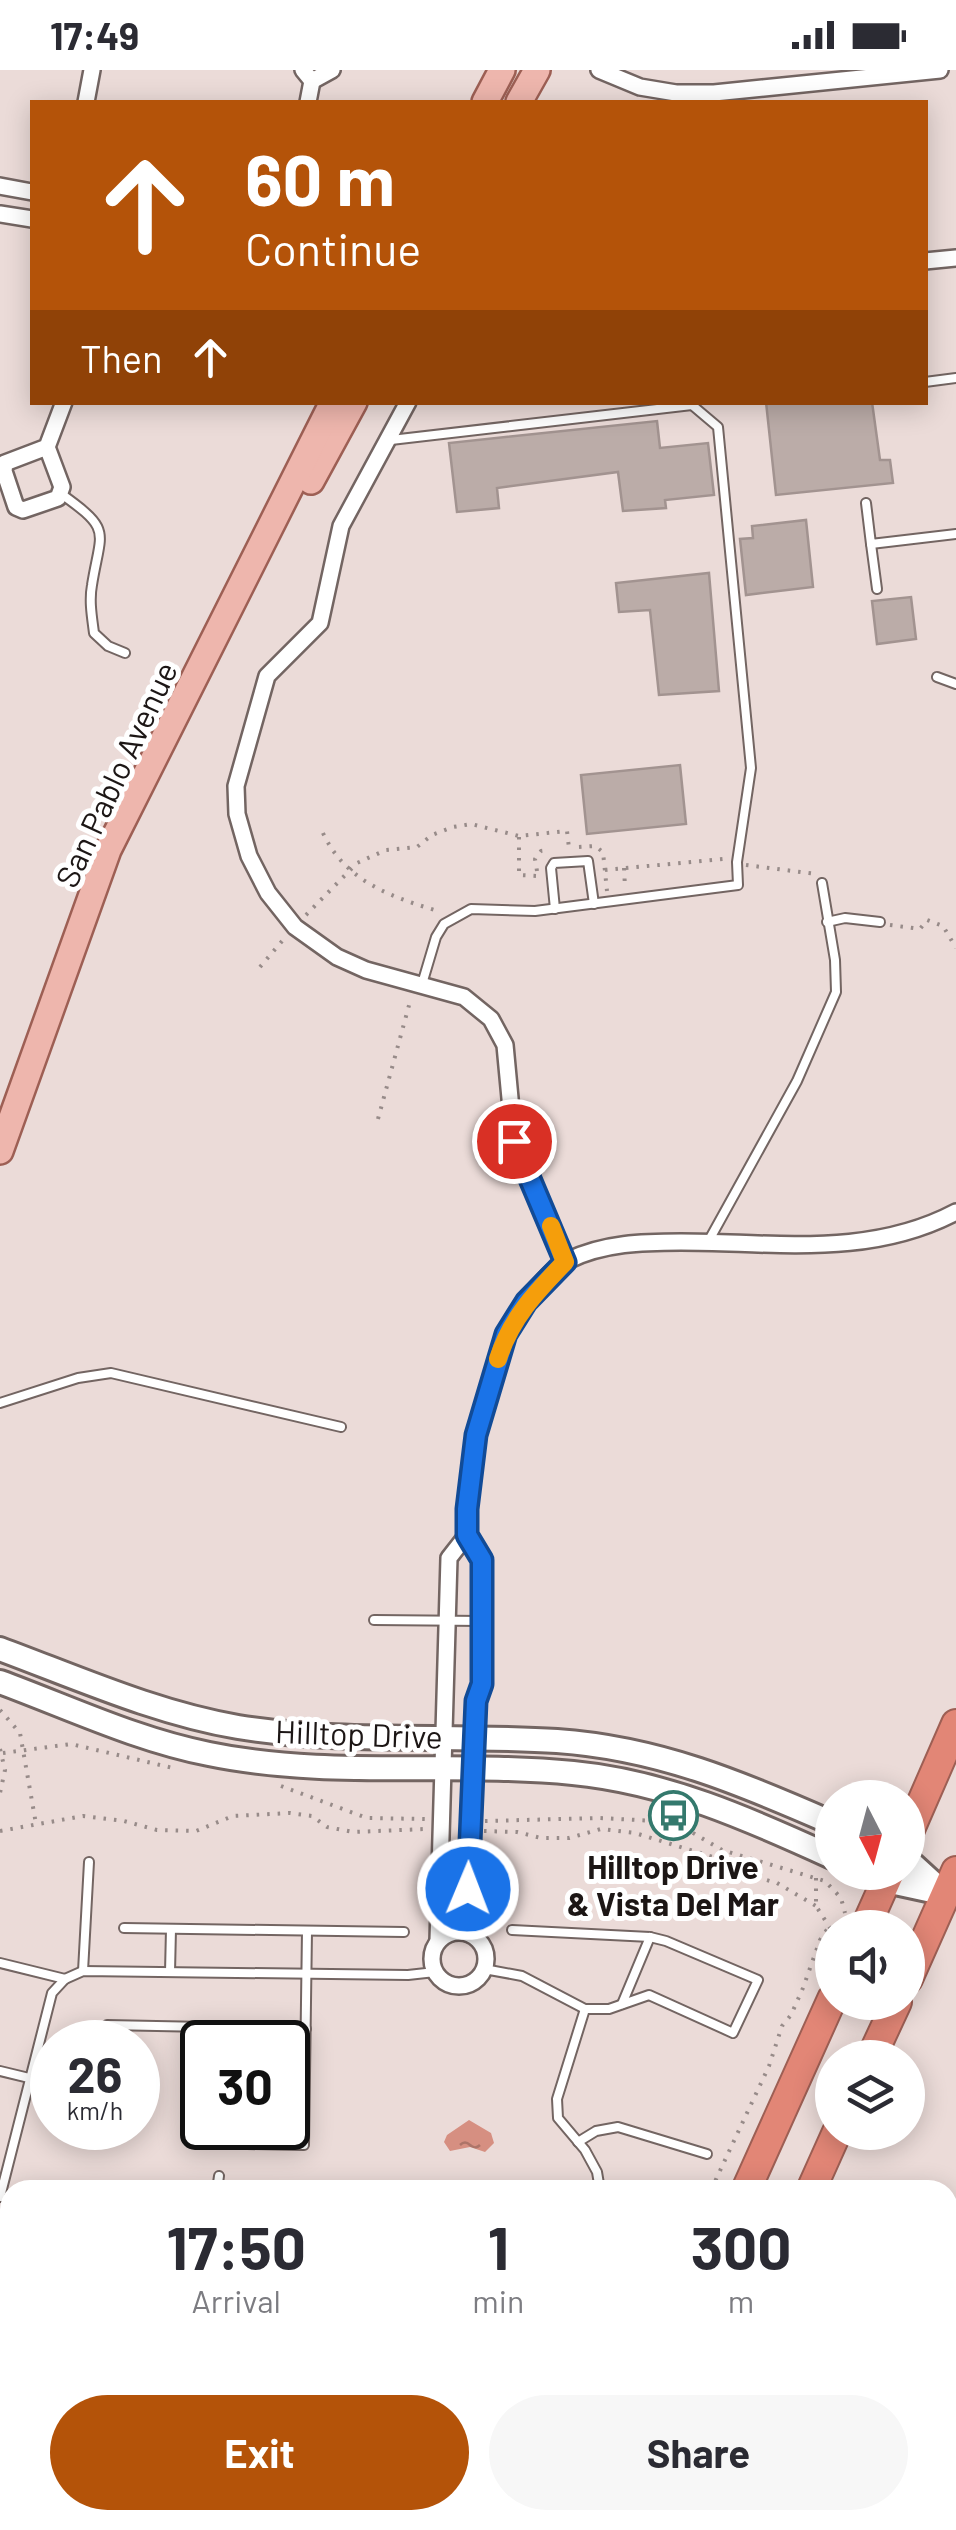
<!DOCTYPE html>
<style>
body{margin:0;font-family:Barlow,sans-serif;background:#f7f7f7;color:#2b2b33;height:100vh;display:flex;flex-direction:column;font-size:38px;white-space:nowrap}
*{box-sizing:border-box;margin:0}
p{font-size:32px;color:#7c7c81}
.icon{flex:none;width:55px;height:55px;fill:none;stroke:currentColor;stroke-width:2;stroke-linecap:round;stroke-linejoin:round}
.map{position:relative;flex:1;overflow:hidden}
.drawer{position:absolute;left:0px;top:2110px;width:958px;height:350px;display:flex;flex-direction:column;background:#fff;border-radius:30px 30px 0 0;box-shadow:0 5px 25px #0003}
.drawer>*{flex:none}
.guide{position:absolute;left:30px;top:30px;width:898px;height:305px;border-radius:0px;box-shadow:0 5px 25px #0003;background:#b45309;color:#fff;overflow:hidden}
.needle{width:65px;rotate:174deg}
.fabs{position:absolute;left:815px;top:1710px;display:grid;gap:20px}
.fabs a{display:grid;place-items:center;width:110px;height:110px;border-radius:50%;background:#fff;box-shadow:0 5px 25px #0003;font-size:50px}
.speed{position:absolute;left:30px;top:1950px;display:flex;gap:20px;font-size:50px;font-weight:700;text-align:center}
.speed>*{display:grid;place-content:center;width:130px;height:130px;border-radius:50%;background:#fff;box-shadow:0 5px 25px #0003;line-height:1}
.speed small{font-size:25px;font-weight:400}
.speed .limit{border:5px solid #111;border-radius:15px;background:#fff;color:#111}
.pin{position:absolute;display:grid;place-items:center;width:85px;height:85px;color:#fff;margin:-42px;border:5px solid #fff;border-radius:50%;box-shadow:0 2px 10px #0007}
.me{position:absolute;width:110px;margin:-55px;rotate:1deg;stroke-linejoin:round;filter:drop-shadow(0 0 8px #0008)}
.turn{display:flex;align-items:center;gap:35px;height:210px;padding:0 50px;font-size:45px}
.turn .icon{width:130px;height:130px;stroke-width:2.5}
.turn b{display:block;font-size:70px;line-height:85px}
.then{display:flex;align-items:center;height:95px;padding:0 50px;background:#0003;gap:20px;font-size:38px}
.eta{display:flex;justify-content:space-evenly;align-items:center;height:170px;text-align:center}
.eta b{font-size:60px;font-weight:700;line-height:70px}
.action{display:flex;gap:20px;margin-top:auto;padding:20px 50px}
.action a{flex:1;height:115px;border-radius:60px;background:#b45309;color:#fff;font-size:40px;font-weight:700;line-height:115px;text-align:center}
.action a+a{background:#f7f7f7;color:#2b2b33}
.status{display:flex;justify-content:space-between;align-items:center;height:70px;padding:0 50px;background:#fff;direction:ltr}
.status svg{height:28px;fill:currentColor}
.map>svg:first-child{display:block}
.water{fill:url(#water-ripples)}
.building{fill:#bbaca8;stroke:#a29390;stroke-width:2.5}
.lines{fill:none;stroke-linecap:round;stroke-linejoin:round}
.lane-casing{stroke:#736562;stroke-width:12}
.street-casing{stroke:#736562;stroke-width:20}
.secondary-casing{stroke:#736562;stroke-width:28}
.primary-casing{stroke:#9d5f54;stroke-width:30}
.highway-casing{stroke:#9d5f54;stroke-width:32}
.path{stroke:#978b89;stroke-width:4;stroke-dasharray:2.5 8;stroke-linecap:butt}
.lane{stroke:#fff;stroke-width:8}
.street{stroke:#fff;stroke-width:15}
.secondary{stroke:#fff;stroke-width:22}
.primary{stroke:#eeb6ad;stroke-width:25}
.highway{stroke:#e28676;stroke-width:28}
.route-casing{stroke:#114b97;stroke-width:25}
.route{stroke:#1a73e8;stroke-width:18}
.slow{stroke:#f59e0b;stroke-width:18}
.labels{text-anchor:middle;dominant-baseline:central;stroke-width:10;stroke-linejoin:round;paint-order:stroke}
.street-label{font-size:32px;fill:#1c1615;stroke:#fff}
.poi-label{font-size:32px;font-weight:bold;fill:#1c1615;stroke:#fff}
</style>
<div class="status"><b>17:49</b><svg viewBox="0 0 49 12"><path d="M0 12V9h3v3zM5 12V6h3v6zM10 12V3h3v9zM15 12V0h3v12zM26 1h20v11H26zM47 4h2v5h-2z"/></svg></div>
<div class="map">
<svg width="956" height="2460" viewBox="0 0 956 2460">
<defs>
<pattern id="water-ripples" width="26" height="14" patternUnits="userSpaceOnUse" patternTransform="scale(2.5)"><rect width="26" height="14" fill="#d68f81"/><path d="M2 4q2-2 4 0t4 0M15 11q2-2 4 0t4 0" fill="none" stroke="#ad7468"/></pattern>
</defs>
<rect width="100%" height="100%" fill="#ebdbd8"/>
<polygon class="water" points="469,2050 491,2063 494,2073 485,2082 470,2077 450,2081 444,2072 447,2065"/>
<g class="building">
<polygon points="766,332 872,332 880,390 890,390 893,413 776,425"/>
<polygon points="657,351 660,378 708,373 714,425 665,430 666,438 623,441 618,402 497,418 499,438 457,442 449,373"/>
<polygon points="806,450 813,517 746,525 740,469 753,468 752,456"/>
<polygon points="709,503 719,621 659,625 650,540 619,542 616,513"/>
<polygon points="911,527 916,569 877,574 872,531"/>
<polygon points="680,695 686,754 587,764 581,705"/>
</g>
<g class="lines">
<defs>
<g id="lane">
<polyline points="925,312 956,308"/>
<polyline points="391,370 692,335 691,332"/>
<path d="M60,423c53,38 41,36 32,92 -3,16 0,32 2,48l14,13 17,7"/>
<polyline points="866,433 871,474 956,464"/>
<polyline points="871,474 877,519"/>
<polyline points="937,607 956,614"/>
<polyline points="555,839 551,798 554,793 588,791 594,834"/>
<polyline points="827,852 845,848 880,852"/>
<polyline points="422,914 436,867 444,854 471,839 535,841 738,815 737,792 751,698 718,357 692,335"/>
<polyline points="708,1172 797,1011 836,922 835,890 822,813"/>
<polyline points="0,1333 78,1308 111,1303 341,1357"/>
<polyline points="374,1550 482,1551"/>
<polyline points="124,1858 404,1862"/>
<polyline points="0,1893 65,1909"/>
<polyline points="484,1899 522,1906 585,1939 609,1939 649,1925 733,1963 758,1910 666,1871 650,1867 512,1860"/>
<polyline points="83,1901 89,1792"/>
<polyline points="170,1902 171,1859"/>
<polyline points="622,1934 650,1867"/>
<polyline points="585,1939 557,2029 558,2048 585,2080 597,2102 600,2120"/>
<polyline points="107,1955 306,1959"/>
<polyline points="0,2001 29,2008"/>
<polyline points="248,2058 247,2074 304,2075 307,1861"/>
<polyline points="578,2072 596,2061 618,2057 707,2084"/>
<polyline points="217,2120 219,2106"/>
<polyline points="0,2127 52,1923 65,1909 83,1901 408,1905 435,1902"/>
<polyline points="0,2148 10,2151"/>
<polyline points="469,2460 473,2450"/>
</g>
<g id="street">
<polyline points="303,0 312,11 308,32"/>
<polyline points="599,0 640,17 676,23 714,23 940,0"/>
<polyline points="312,11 332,0"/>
<polyline points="86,32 92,0"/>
<polyline points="0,116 32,122"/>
<polyline points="0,144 32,149"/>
<polyline points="925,191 956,188"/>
<polyline points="408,332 341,456 320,553 267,606 236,716 237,744 249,786 268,823 295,857 337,887 366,900 464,927 491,949 505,975 514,1071 565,1192"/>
<polyline points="47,377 5,393 4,401 16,437 23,440 58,428 62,417 47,377 64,332"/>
<path d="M467,1465c0,-58 11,-116 29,-171 11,-33 41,-88 73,-104 35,-17 74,-18 112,-18 94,0 188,16 275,-30"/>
<polyline points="467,1465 482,1490 482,1614 476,1631 469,1751 470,1864"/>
<circle cx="459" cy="1889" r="27"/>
<polyline points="438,1871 449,1488 467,1465"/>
<polyline points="948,2250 956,2234"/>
<polyline points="0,2251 2,2251"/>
<polyline points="912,2450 919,2460"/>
</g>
<g id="secondary">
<path d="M0,1579c78,29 156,64 238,78 105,17 214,7 319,14 101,7 184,42 275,82"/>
<path d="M0,1612c68,25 137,58 209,72 120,25 243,7 364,19 93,9 176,46 259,84"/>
<polyline points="908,1790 943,1822"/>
<polyline points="866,1802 886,1811 946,1824"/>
</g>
<g id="primary">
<polyline points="485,32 502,0"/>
<polyline points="519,32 537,0"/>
<polyline points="311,411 354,332"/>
<polyline points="0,1081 108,780 333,332"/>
</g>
<g id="highway">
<polyline points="908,1764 956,1654"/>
<polyline points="865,1858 890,1802"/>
<polyline points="908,1909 956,1801"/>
<polyline points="871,1988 897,1932"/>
<polyline points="746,2120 832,1929"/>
<polyline points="811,2120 837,2062"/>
<polyline points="591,2460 596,2450"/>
<polyline points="663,2460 667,2450"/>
</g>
</defs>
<use href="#lane" class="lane-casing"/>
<use href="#street" class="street-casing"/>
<use href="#secondary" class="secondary-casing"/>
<use href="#primary" class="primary-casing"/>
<use href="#highway" class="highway-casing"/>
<g class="path">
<path d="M323,763c22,48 68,64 115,78"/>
<polyline points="519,767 519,805 538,806 538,808"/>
<polyline points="579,777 595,776 603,782 607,821"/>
<polyline points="746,795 816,804"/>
<polyline points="624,798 625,817"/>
<polyline points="605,800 723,789"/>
<polyline points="537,801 535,789 541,781 549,780"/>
<polyline points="306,845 357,793 386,780 417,777 432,765 453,757 471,754 519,766 567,761 569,778"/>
<polyline points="890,855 920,859 927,850 943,856 956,878"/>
<polyline points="260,897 283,870"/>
<polyline points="378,1049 411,928"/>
<polyline points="0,1640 20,1663 36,1754"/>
<polyline points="0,1679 5,1700 0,1723"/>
<polyline points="3,1683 71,1674 173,1698"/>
<polyline points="281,1716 367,1748 425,1749"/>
<polyline points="485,1751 600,1748 656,1751 688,1760 722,1780 825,1811 841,1828 845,1843"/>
<polyline points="0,1761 83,1746 124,1751 157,1760 196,1761 233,1746 290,1743 312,1746 327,1757 353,1762 425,1759"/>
<polyline points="484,1761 517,1762 541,1768 569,1768 601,1759 635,1763 723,1790 749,1805 777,1813 816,1836"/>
<polyline points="816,1808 816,1836 832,1861"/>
<polyline points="819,1911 832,1882"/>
<polyline points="711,2120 769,1996 782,1956 791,1945 803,1918 820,1870 828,1858"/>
<polyline points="543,2460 549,2450"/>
<polyline points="560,2460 566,2450"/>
</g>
<use href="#lane" class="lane"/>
<use href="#street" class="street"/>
<use href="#secondary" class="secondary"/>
<use href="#primary" class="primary"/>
<use href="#highway" class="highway"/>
</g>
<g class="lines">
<defs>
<polyline id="route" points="468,1819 476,1631 482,1614 482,1490 467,1465 467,1439 476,1365 506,1264 526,1232 565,1192 514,1071"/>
</defs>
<use href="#route" class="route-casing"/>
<use href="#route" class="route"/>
<path class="slow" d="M498,1289c13,-41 38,-67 67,-97l-14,-36"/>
</g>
<defs>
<symbol id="bus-ring" viewBox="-11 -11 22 22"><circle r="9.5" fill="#fff" stroke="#34796d" stroke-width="1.5"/><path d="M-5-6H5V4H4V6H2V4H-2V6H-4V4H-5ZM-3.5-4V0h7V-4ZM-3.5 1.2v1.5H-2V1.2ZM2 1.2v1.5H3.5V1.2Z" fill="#34796d"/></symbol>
</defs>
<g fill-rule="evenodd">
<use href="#bus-ring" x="646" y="1718" width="55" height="55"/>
</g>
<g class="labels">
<g class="street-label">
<text transform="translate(115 704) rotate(-65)">San Pablo Avenue</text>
<text transform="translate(359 1663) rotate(2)">Hilltop Drive</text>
</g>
<g class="poi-label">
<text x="673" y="1796">Hilltop Drive<tspan x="673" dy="37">&amp; Vista Del Mar</tspan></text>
</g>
</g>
</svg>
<div class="fabs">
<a><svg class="needle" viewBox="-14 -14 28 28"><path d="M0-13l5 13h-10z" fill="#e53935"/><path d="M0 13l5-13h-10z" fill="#7c7c81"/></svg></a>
<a><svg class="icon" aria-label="sound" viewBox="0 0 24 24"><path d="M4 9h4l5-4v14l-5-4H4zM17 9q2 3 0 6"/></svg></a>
<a><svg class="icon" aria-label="layers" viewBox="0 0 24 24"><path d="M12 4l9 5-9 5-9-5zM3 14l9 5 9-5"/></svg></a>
</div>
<div class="speed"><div>26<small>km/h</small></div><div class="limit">30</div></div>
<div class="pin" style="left:514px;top:1071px;background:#d93025"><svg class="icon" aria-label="arrive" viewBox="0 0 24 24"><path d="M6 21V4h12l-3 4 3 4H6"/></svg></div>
<svg class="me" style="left:468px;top:1819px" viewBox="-20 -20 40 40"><circle r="17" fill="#1a73e8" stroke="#fff" stroke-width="3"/><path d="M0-11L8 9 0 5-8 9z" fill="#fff"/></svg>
<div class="guide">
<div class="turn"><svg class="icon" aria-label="ahead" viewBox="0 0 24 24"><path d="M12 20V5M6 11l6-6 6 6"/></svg><div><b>60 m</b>Continue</div></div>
<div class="then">Then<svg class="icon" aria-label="ahead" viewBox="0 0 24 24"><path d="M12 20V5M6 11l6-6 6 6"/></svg></div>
</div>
<section class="drawer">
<div class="eta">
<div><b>17:50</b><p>Arrival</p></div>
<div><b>1</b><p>min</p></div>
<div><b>300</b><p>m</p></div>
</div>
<div class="action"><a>Exit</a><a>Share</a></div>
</section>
</div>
